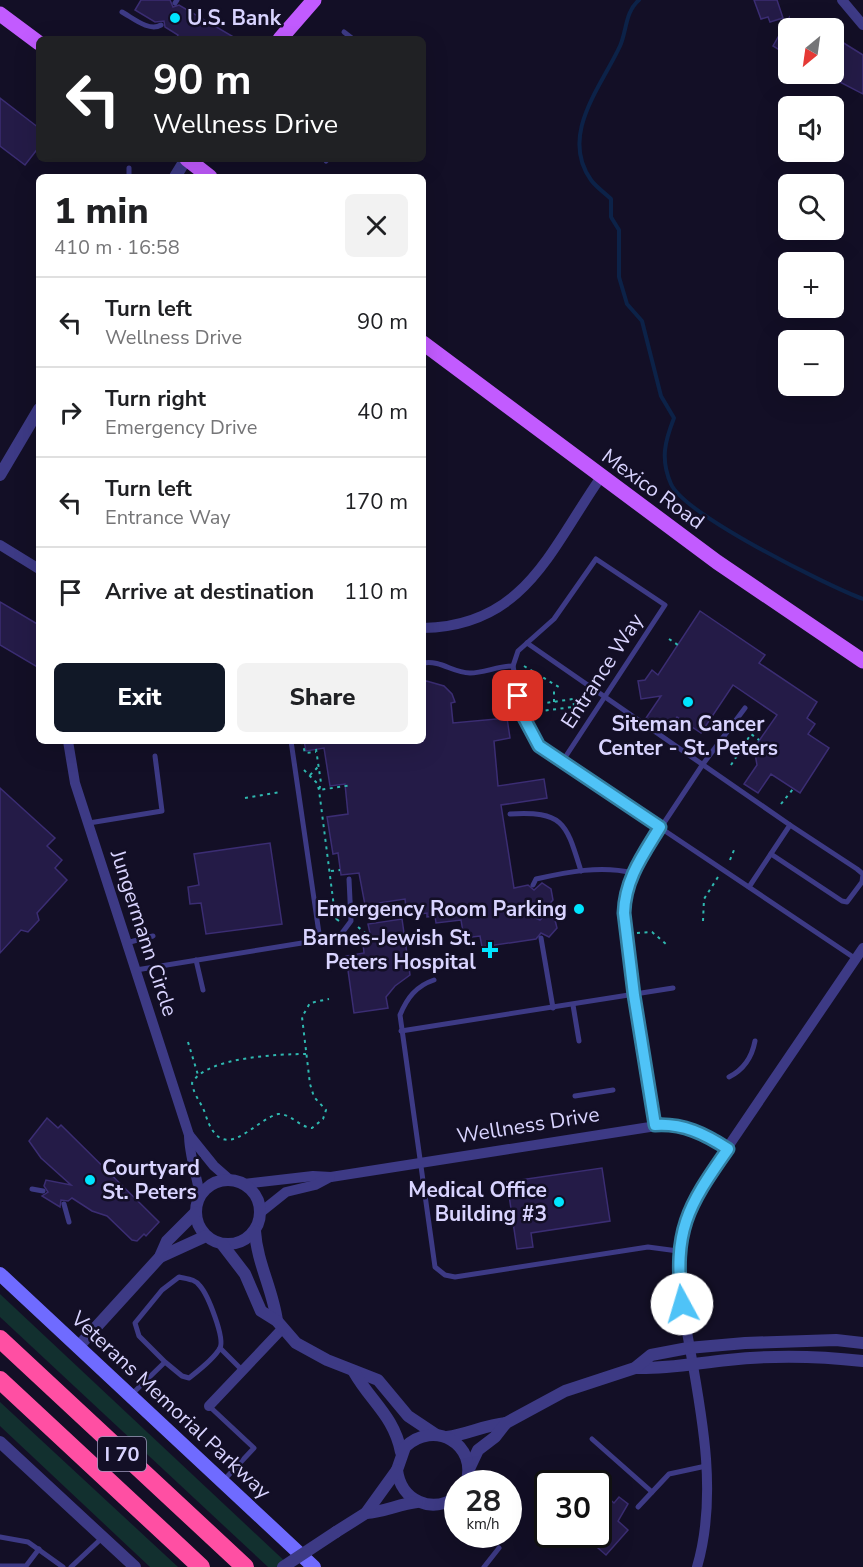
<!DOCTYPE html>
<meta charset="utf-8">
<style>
body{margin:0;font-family:"Nunito Sans",sans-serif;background:#f2f2f2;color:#202124;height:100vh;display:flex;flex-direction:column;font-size:22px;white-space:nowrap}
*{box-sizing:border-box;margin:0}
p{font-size:20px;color:#757577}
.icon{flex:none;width:33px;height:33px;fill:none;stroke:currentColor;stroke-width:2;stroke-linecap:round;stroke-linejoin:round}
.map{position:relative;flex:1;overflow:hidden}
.drawer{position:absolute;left:36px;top:174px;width:390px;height:570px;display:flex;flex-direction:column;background:#fff;border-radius:9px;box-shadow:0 6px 24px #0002}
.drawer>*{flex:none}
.top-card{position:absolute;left:36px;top:36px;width:390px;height:126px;border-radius:9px;box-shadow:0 6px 24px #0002;background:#202124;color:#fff;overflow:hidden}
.needle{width:39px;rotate:209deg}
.buttons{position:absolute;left:778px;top:18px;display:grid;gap:12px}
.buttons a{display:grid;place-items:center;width:66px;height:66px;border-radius:9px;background:#fff;box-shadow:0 6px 24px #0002;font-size:30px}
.speed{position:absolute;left:444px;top:1470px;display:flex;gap:12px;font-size:30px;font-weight:700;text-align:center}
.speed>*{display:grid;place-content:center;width:78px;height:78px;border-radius:50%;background:#fff;box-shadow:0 6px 24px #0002;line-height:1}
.speed small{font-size:15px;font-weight:400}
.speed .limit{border:3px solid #111;border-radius:9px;background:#fff;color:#111}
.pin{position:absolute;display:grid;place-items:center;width:51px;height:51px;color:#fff;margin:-26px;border-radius:12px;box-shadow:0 3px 9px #0006}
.me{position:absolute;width:66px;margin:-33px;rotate:354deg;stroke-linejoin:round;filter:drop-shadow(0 0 4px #0008)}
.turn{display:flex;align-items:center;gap:21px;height:126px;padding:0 18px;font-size:27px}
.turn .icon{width:78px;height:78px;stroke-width:2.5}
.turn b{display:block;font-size:42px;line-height:51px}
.round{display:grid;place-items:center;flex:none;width:63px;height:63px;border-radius:9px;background:#f2f2f2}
.summary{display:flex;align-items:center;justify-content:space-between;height:102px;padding:0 18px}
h1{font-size:36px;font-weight:800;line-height:45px}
.primary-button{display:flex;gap:12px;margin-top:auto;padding:12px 18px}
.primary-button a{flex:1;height:69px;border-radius:9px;background:#111827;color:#fff;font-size:24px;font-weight:800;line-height:69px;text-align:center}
.primary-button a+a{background:#f2f2f2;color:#202124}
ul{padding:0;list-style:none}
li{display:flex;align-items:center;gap:18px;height:90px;padding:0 18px;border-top:2px solid #e0e0e0}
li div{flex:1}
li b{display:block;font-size:22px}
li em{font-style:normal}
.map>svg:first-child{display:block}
.green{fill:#12302f}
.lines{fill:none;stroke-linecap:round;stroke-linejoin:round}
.stream{stroke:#0c2248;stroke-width:4}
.building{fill:#241b47;stroke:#3b2d73;stroke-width:1.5;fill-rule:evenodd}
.path{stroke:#2fb8b0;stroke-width:2;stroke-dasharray:3 4.5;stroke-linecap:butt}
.service{stroke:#3d3a85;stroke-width:5}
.minor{stroke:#3d3a85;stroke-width:10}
.tertiary{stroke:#3d3a85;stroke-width:12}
.secondary{stroke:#6f6bff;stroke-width:14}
.primary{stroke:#c25bff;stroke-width:15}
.motorway{stroke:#ff4fa3;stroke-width:18}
.tertiary-bridge{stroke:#3d3a85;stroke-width:12}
.route-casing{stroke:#337fa1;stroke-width:15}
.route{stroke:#4fc3f7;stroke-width:10}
.poi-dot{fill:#00e5ff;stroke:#130f26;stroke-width:2}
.labels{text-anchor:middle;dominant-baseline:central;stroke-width:5;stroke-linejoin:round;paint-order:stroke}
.shield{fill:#130f26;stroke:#9e99be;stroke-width:1.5}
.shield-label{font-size:20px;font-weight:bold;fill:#d9d4ff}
.poi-label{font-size:21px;font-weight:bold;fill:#d9d4ff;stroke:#130f26;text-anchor:end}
.street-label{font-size:21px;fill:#d9d4ff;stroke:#130f26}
</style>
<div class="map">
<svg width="863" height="1567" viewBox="0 0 863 1567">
<rect width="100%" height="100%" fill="#130f26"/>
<g class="green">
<polygon points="0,1294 291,1567 268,1567 0,1317"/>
<polygon points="0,1402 178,1567 150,1567 0,1426"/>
</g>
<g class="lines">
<path class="stream" d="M639,0c-14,12 -12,30 -19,46 -19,41 -61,89 -29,134 5,7 14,13 20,19v18l8,13v47l8,27 15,17 19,75 13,22c-9,23 -14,41 -3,66 14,31 157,102 192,115"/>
</g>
<g class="building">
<polygon points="141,0 170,0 173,7 179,5 237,39 176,39 178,35 165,27 164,21 155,22 135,10"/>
<polygon points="754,0 777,0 783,18 770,22 768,17 761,19"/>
<polygon points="789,18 789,56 773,46"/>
<polygon points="834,37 863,55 863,94 834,79"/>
<polygon points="0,98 39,128 39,147 25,165 0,146"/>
<polygon points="0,602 39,625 39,668 0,645"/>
<polygon points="700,611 765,655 759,663 817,702 807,718 815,724 808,734 829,748 800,793 771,774 758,793 744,784 757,765 754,748 777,715 733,685 701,733 677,717 667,732 646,718 661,696 641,699 638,681 645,680 652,670 658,675"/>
<path d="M423,680l21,6 8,8 3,8 -4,1 2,20 54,-5 3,20 -16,3 4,45 46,-7 3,19 -46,7 13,83 14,-3 6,5 8,-7 9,6 2,11 -10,11 12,9 2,8 -8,9 -8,-4 -5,6 -54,8 -2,-11 -16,2 -3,-18 -25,3 -1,-7 -8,1v-4l-20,3 -2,-17 -40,6 -6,-32 -18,2 -3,-22 -5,1 -6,-37 21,-3 -3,-30 -15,2 -6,-38 -18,3 -2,-10h119zM534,905l7,3 2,9 -3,3 -7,-3 -2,-9z"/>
<polygon points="0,788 55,838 47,846 62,860 55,868 67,880 37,913 39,920 28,932 21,930 0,953"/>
<polygon points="270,843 282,924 206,934 201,903 190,904 188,887 199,885 194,854"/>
<polygon points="402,919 410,975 395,986 386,997 388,1008 354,1013 346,956 364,953 363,943 370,933 368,924"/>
<polygon points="47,1118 58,1128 61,1125 159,1222 146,1236 144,1234 137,1241 132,1240 107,1216 92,1211 72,1198 68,1201 61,1200 60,1207 42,1196 48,1192 44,1186 46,1180 71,1185 41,1158 29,1141"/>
<polygon points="602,1168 610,1221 531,1233 533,1247 517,1249 507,1182"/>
<polygon points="598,1489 614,1503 619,1497 628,1504 618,1521 628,1530 606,1555 582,1534 598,1534"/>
</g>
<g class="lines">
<g class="path">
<polyline points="669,639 678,645"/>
<polyline points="524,666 562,689"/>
<polyline points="554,702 554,687"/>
<polyline points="574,706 573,699 532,705 534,712 588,705"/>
<polyline points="501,717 514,715"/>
<polyline points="302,741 305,753 316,752"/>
<polyline points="316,749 321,783 319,790 352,785"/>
<polyline points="731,765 751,734 759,740"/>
<polyline points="304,770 317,783 319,790 334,907"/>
<polyline points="310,775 319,766"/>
<polyline points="245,798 280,792"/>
<polyline points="781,804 793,789"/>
<polyline points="730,860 734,850"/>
<polyline points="331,871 340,870"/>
<polyline points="338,920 325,911 339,921"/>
<polyline points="703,921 704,899 718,877"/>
<polyline points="358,927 368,935"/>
<polyline points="637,933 652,932 666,944"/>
<polyline points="188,1042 198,1075"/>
<path d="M306,1054c-27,0 -100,3 -114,29 2,13 9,19 13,30 17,56 47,8 73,1 14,0 21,13 34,14l11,-9 3,-9 -12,-13 -4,-13 -8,-67 8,-14 19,-4"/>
</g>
<g class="service">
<polyline points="175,3 177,0"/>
<path d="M122,12c11,6 27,20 39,13"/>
<polyline points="344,32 353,39"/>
<polyline points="326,161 328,159"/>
<polyline points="129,177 129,168"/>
<polyline points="527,643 790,825 749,887"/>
<path d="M423,663c18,-3 30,10 47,10 14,0 28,-7 43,-7"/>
<polyline points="291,741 320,940"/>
<polyline points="562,762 665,605 596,559 554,619 518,651 513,666 522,714 539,746 562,762 856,959"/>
<path d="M510,814c54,-3 56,9 71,57"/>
<polyline points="89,823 162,811 155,756"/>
<polyline points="771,854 842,901 847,902 862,882 863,874 857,869 790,825"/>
<path d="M533,885l3,-6c31,-7 65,-14 97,-6"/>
<polyline points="536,909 538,916"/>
<polyline points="541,938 553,1008"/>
<polyline points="126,943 153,936"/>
<polyline points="196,960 203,990"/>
<polyline points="136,970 339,937 351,921 349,879"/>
<path d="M434,980c-18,6 -27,18 -34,35l35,252 10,8 10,2 193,-30 30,4"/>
<polyline points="573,1005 579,1041"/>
<polyline points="401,1031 673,988"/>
<path d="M729,1077c14,-7 23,-20 26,-36"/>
<polyline points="575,1096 613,1090"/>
<polyline points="655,1125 634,995 624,901 634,868 703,764 745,708"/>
<polyline points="32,1189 43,1191"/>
<polyline points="64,1204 69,1222"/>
<polyline points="220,1348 242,1370"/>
<path d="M131,1395l34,-33 17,14 7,2c9,-7 25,-19 31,-30 5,-10 -12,-53 -20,-62 -5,-7 -12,-7 -21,-9l-17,13 -27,33 4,13 26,26"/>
<polyline points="209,1406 254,1448 223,1481"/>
<polyline points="592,1439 652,1492"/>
<polyline points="638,1507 669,1474 706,1466"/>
<polyline points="0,1537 28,1542 63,1567"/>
<polyline points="0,1566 26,1566 39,1549"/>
<polyline points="71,1567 102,1538"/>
<polyline points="484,1567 499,1548"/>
</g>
<g class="minor">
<polyline points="842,0 863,25"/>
<polyline points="0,545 39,569"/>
<path d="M423,628c102,-2 127,-78 178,-151"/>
<path d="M68,741l7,42 114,352c0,20 8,41 11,61"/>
<polyline points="189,1135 214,1166 230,1180"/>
<polyline points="244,1184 313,1176 331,1177 669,1124 708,1136 727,1149"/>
<polyline points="261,1212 286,1192 315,1185 330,1177"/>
<polyline points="209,1406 282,1329"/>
<path d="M697,1567c27,-92 -7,-198 -19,-291 0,-34 7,-59 22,-88l163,-240"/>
</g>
<g class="tertiary">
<polyline points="175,177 186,159"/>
<polyline points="0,475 39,409"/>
<circle cx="228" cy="1212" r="32"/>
<path d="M255,1231c2,32 18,59 22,90"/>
<polyline points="222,1244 245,1274 261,1311 277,1321 296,1343 327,1360 378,1380 408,1416 435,1434"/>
<polyline points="160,1257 206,1236"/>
<polyline points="78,1347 160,1257 167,1241 196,1212"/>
<path d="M635,1368c32,1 62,-5 93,-8 45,-5 90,-4 135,1"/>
<path d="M354,1372c17,30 40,44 47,80"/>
<path d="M447,1437c21,-3 38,-12 59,-14"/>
<polyline points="0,1442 135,1567"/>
<polyline points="469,1469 478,1450 495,1437 506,1423 565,1391 635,1368 651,1355 688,1348 745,1343 836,1340 863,1343"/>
<path d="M458,1496c-26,19 -57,5 -61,-26l8,-23c29,-28 74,-3 61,37"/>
<path d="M366,1513c18,-1 33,-9 51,-11"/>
<polyline points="336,1532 366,1513 397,1470"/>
</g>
<polyline class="secondary" points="0,1274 314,1567"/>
<g class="primary">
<polyline points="0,14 39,43"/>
<polyline points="280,39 314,0"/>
<polyline points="187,159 210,177"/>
<polyline points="423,343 717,562 863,661"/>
</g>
<g class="motorway">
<polyline points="0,1339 245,1567"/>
<polyline points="0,1380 201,1567"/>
</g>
<polyline class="tertiary-bridge" points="283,1567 336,1532"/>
</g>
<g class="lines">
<defs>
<path id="route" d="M518,696l4,18 17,32 121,81c-17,28 -35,52 -36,86l10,82 21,130c28,-2 50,9 73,24 -41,58 -55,82 -46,155"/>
</defs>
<use href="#route" class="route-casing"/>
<use href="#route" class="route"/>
</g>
<g class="poi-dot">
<circle cx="175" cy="18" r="6"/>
<circle cx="688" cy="702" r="6"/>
<circle cx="579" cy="909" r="6"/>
<path d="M487 941h6v6h6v6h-6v6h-6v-6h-6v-6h6z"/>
<circle cx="90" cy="1180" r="6"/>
<circle cx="559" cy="1202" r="6"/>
</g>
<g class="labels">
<rect class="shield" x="98" y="1437" width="48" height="34" rx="4.5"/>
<g class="shield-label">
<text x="122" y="1454">I 70</text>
</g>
<g class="poi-label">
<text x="187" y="18" text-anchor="start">U.S. Bank</text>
<text x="688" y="724" text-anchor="middle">Siteman Cancer<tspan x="688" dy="24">Center - St. Peters</tspan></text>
<text x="567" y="909">Emergency Room Parking</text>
<text x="476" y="938">Barnes-Jewish St.<tspan x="476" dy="24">Peters Hospital</tspan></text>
<text x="102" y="1168" text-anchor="start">Courtyard<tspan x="102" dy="24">St. Peters</tspan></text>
<text x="547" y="1190">Medical Office<tspan x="547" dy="24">Building #3</tspan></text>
</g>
<g class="street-label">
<text transform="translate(653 489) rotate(36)">Mexico Road</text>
<text transform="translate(602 671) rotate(-57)">Entrance Way</text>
<text transform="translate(144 933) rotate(72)">Jungermann Circle</text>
<text transform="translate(528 1125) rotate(-9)">Wellness Drive</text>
<text transform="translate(171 1405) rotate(43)">Veterans Memorial Parkway</text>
</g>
</g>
</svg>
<div class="buttons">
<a><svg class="needle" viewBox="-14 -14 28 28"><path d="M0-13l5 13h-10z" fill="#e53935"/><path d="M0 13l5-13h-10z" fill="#757577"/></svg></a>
<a><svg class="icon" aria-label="sound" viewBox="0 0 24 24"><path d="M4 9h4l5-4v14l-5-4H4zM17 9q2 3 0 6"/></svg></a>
<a><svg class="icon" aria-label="search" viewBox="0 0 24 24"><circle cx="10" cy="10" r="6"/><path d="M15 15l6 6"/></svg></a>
<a>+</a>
<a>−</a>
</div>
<div class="speed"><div>28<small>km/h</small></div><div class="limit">30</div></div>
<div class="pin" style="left:518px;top:696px;background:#d93025"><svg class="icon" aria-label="arrive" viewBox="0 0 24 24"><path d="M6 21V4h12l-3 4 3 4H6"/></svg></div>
<svg class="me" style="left:682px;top:1304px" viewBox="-20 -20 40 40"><circle r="19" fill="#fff"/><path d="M0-13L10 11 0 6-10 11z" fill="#4fc3f7"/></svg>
<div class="top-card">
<div class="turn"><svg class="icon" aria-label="left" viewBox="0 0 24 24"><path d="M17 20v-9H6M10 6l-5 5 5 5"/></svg><div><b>90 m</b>Wellness Drive</div></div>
</div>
<section class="drawer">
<div class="summary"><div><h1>1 min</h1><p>410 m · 16:58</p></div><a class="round"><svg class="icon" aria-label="close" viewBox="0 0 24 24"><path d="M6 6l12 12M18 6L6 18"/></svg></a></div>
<ul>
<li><svg class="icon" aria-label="left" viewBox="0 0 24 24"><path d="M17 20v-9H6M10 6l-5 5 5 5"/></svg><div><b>Turn left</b><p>Wellness Drive</p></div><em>90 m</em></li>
<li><svg class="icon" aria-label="right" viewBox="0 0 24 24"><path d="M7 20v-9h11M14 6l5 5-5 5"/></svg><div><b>Turn right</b><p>Emergency Drive</p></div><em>40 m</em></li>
<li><svg class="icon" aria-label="left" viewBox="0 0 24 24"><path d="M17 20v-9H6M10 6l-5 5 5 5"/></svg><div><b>Turn left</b><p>Entrance Way</p></div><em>170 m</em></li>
<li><svg class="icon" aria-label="arrive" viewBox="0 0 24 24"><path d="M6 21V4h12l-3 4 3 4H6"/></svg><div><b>Arrive at destination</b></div><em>110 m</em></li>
</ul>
<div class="primary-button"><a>Exit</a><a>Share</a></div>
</section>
</div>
